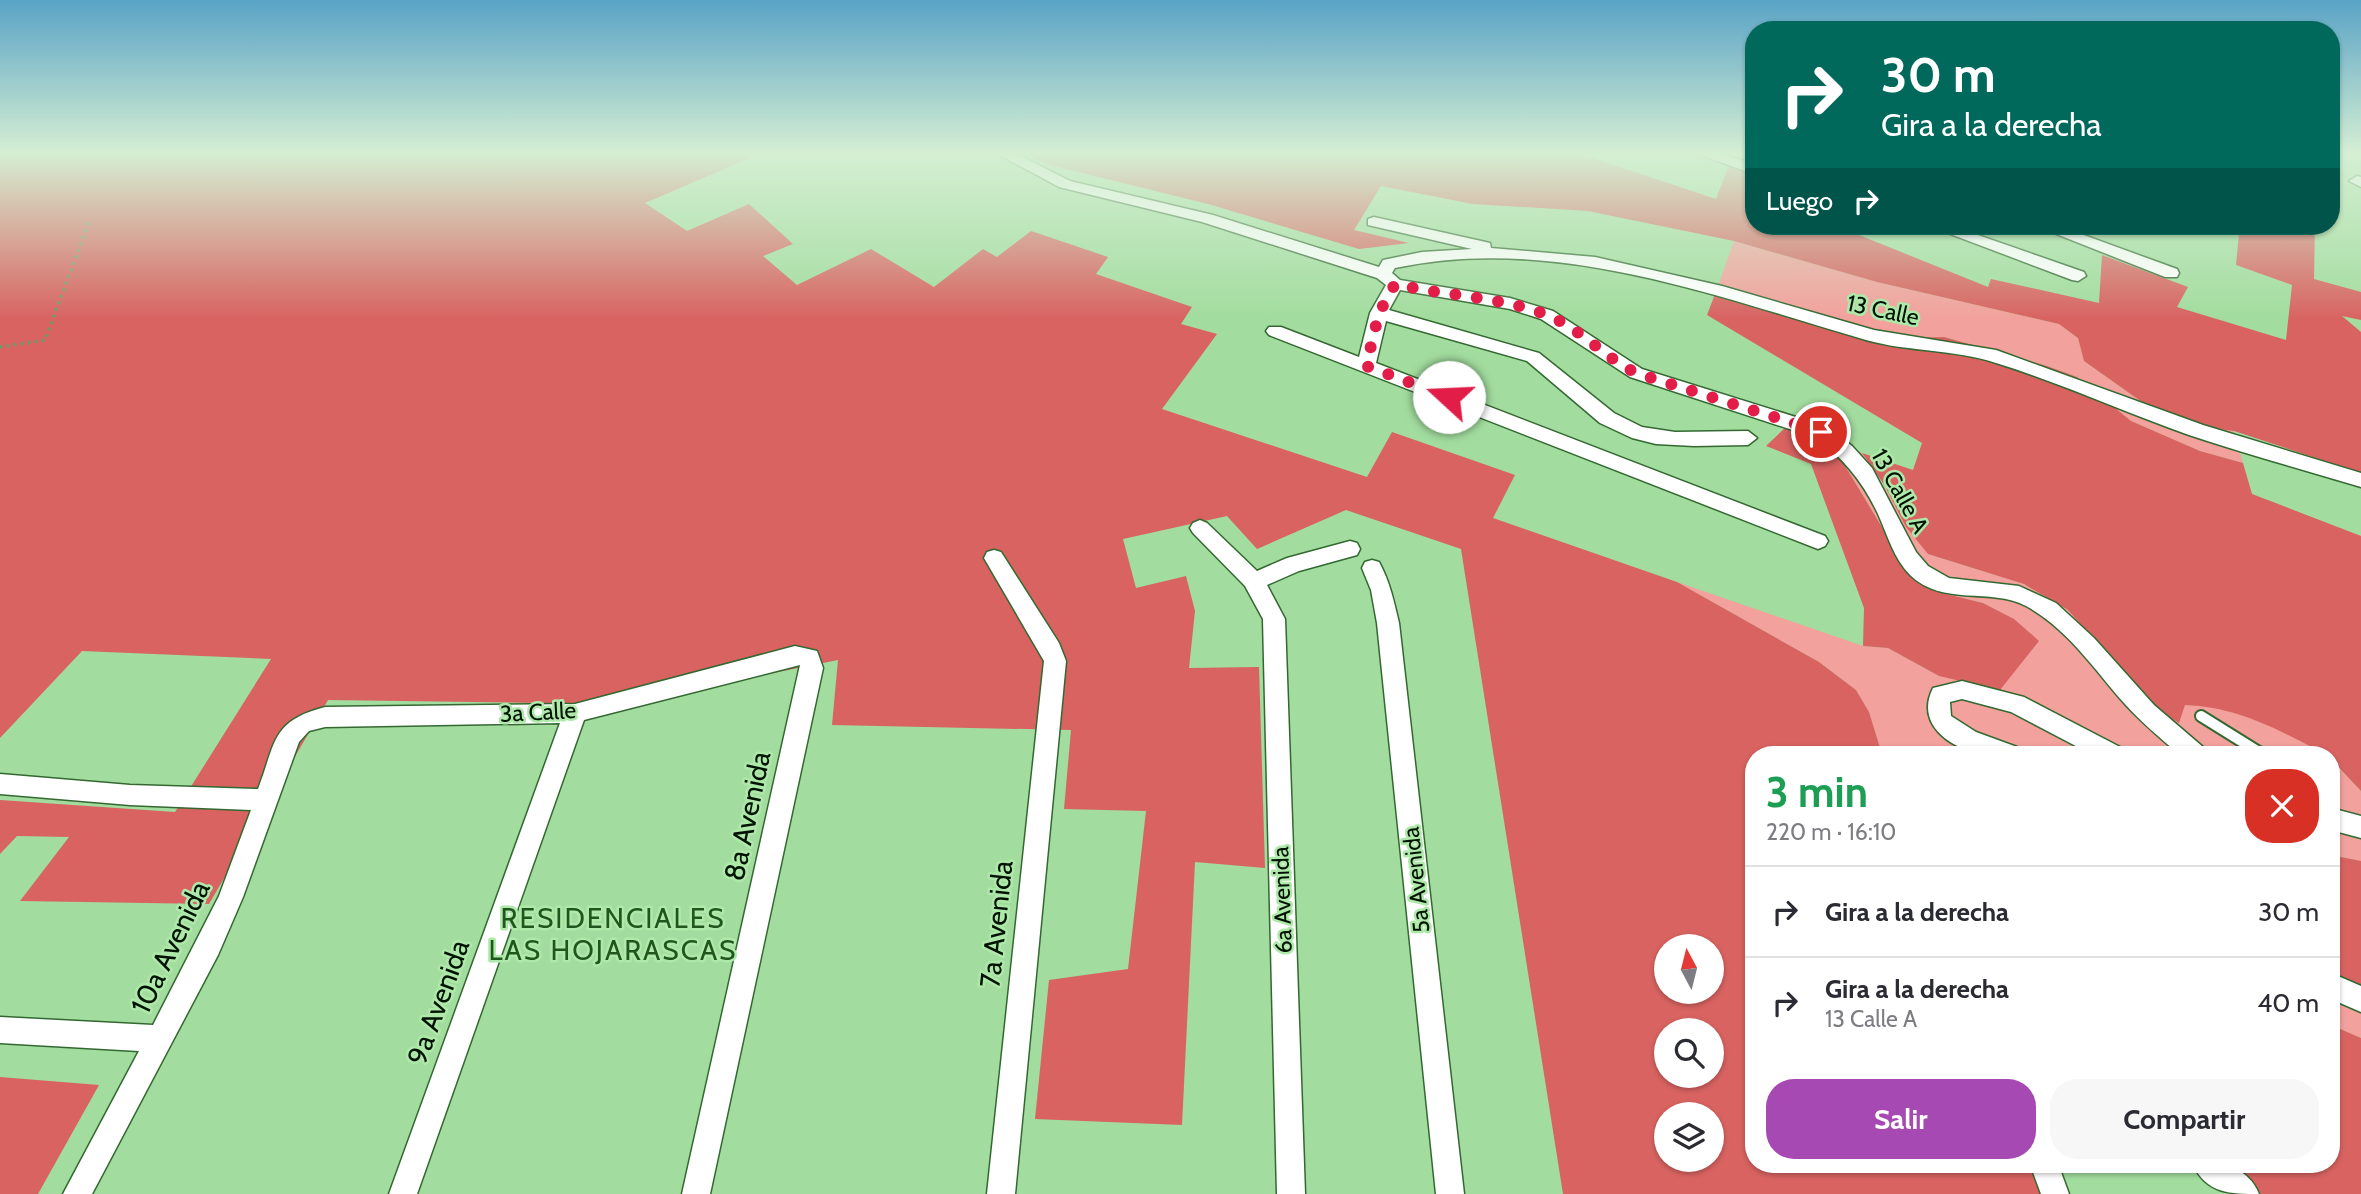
<!DOCTYPE html>
<html lang="es">
<meta charset="utf-8">
<style>
body{margin:0;font-family:Cabin,sans-serif;background:#f7f7f7;color:#2b2b33;height:100vh;display:flex;flex-direction:column;font-size:26px;white-space:nowrap}
*{box-sizing:border-box;margin:0}
p{font-size:23px;color:#7c7c81}
.icon{flex:none;width:38px;height:38px;fill:none;stroke:currentColor;stroke-width:2;stroke-linecap:round;stroke-linejoin:round}
.map{position:relative;flex:1;overflow:hidden}
.details{position:absolute;left:1745px;top:746px;width:595px;height:427px;display:flex;flex-direction:column;background:#fff;border-radius:28px;box-shadow:0 2px 5px #0004}
.details>*{flex:none}
.hud{position:absolute;left:1745px;top:21px;width:595px;height:214px;border-radius:28px;box-shadow:0 2px 5px #0004;background:#00695c;color:#fff;overflow:hidden}
.needle{width:46px;rotate:353deg}
.buttons{position:absolute;left:1654px;top:934px;display:grid;gap:14px}
.buttons a{display:grid;place-items:center;width:70px;height:70px;border-radius:50%;background:#fff;box-shadow:0 2px 5px #0004;font-size:35px}
.pin{position:absolute;display:grid;place-items:center;width:60px;height:60px;color:#fff;margin:-30px;border:4px solid #fff;border-radius:50%;box-shadow:0 2px 7px #0007}
.me{position:absolute;width:77px;margin:-38px;rotate:290deg;stroke-linejoin:round;filter:drop-shadow(0 0 5px #0008)}
.turn{display:flex;align-items:center;gap:24px;height:147px;padding:0 21px;font-size:32px}
.turn .icon{width:91px;height:91px;stroke-width:2.5}
.turn b{display:block;font-size:49px;line-height:60px}
.then{display:flex;align-items:center;height:66px;padding:0 21px;background:#0003;gap:14px;font-size:26px}
.round{display:grid;place-items:center;flex:none;width:74px;height:74px;border-radius:28px;background:#f7f7f7}
.overview{display:flex;align-items:center;justify-content:space-between;height:119px;padding:0 21px}
h1{font-size:42px;font-weight:700;line-height:52px;color:#1e9e55}
.button{display:flex;gap:14px;margin-top:auto;padding:14px 21px}
.button a{flex:1;height:80px;border-radius:28px;background:#a649b2;color:#fff;font-size:28px;font-weight:700;line-height:80px;text-align:center}
.button a+a{background:#f7f7f7;color:#2b2b33}
ul{padding:0;list-style:none}
li{display:flex;align-items:center;gap:21px;height:91px;padding:0 21px;border-top:2px solid #e1e1e2}
li div{flex:1}
li b{display:block;font-size:26px}
li em{font-style:normal}
.map>svg:first-child{display:block}
.green{fill:#f2a19c}
.forest{fill:#d86361;fill-rule:evenodd}
.lines{fill:none;stroke-linecap:round;stroke-linejoin:round}
.service-casing{stroke:#336931;stroke-width:14}
.minor-casing{stroke:#336931;stroke-width:3}
.path{stroke:#6e9b6b;stroke-width:3.5;stroke-dasharray:2.5 4.5;stroke-linecap:butt}
.service{stroke:#fff;stroke-width:10}
.minor{fill:#fff;fill-rule:evenodd}
.route{stroke:#e11d48;stroke-width:12;stroke-dasharray:0 21.6}
.labels{text-anchor:middle;dominant-baseline:central;stroke-width:5;stroke-linejoin:round;paint-order:stroke}
.street-label{font-size:23px;fill:#001200;stroke:#aee9aa}
.near-street-label{font-size:28px;fill:#001200;stroke:#aee9aa}
.near-neighbourhood-label{font-size:28px;letter-spacing:2px;fill:#20561e;stroke:#aee9aa}
</style>
<div class="map">
<svg width="2361" height="1194" viewBox="0 0 2361 1194">
<rect width="100%" height="100%" fill="#a2dc9e"/>
<g class="green">
<polygon points="1734,241 1877,282 2059,324 2078,338 2084,361 2149,407 2192,426 2234,431 2243,463 2200,451 2131,421 2077,377 2047,366 1944,337 1892,338 1718,286"/>
<polygon points="1830,441 1862,453 1928,554 2024,584 2068,610 2108,653 2185,705 2213,706 2263,721 2325,754 1882,754 1869,712 1856,690 1819,662 1677,582 1863,646 1888,648 1939,676 2014,619 1983,603 1942,593 1916,578 1897,552"/>
<polygon points="2331,759 2361,791 2361,861 2331,855"/>
<polygon points="2331,981 2361,993 2361,1038 2331,1025"/>
</g>
<g class="forest">
<path d="M0,152h764l-119,51 42,28 62,-27 44,40 -30,12 34,29 74,-36 63,38 49,-38 14,8 34,-26 77,26 -12,17 96,33 -11,17 36,10 -55,75 205,68 25,-45 123,43 -22,43 184,64 142,80 37,28 13,22 13,42h-128v410h284l12,30h-487l-102,-645 -115,-39 -89,39 -30,-33 -104,23 13,49 50,-12 9,35 -6,57 70,-1 6,201 -70,-6 -13,263 -147,-6 14,-139 79,-11 18,-158 -82,-2 7,-79 -239,-5 6,-65 -219,44 -291,-4 -119,204 -189,-3 49,-64 -52,-1 -17,18v-54l175,12 96,-153 -189,-8 -82,87zM1666,947h46v45h-46zM1666,1031h46v45h-46zM1666,1115h46v45h-46z"/>
<polygon points="1018,152 1575,152 1716,199 1728,167 1753,171 1754,226 1851,226 1849,231 1988,287 1991,279 2099,303 2102,255 2188,287 2177,307 2286,340 2292,285 2236,265 2239,234 2216,226 2315,226 2314,279 2361,292 2361,320 2342,316 2361,332 2361,473 2234,431 2192,426 2149,407 2084,361 2078,338 2059,324 1877,282 1734,241 1588,211 1473,204 1381,186 1354,230 1409,243 1359,249 1208,204 1050,165"/>
<path d="M1718,286l174,52 52,-1 103,29 30,11 54,44 69,30 43,12 9,31 109,42v255l-30,-32v-5h-6c-46,-24 -87,-47 -140,-49l-6,18 -25,-15 -86,-98 -44,-26 -96,-30 -22,-27 -21,-41 -23,-33 51,17 9,-27 -215,-128z"/>
<polygon points="1787,426 1830,441 1897,552 1916,578 1942,593 1983,603 2014,619 2039,641 2000,690 1939,676 1888,648 1863,646 1864,608 1811,464 1766,446"/>
<polygon points="2331,855 2361,861 2361,993 2331,981"/>
<polygon points="2331,1025 2361,1038 2361,1194 2246,1194 2233,1164 2331,1164"/>
<polygon points="0,1077 99,1085 38,1194 0,1194"/>
</g>
<g class="lines">
<defs>
<polyline id="service" points="2201,716 2262,754"/>
<g id="minor">
<path d="M994,152h19l57,29 143,34 166,52 4,-7 39,-8 50,-3 -104,-24v-6l6,-2 116,26 1,5 104,9 127,29 152,44 122,20 207,75 158,48v14c-57,-17 -115,-33 -172,-52 -65,-23 -128,-52 -193,-72 -42,-14 -88,-11 -130,-23 -151,-44 -312,-106 -471,-72l-3,5 8,7 110,18 43,13 89,58 186,58 24,19 20,22 44,84 12,14 21,12 70,8 37,17 38,35 60,67 49,42 4,7h-28c-19,-16 -38,-32 -55,-51 -30,-34 -57,-75 -98,-97 -36,-19 -83,1 -116,-31 -16,-16 -23,-41 -32,-61 -15,-32 -35,-57 -64,-77l-184,-60 -89,-58 -31,-10 -110,-19 -11,20 150,43 75,60 28,14 33,5 73,-1 9,7 -9,7 -54,1 -38,-2 -24,-6 -32,-15 -73,-62 -141,-40 -10,42 449,173 3,5 -3,5 -7,3 -549,-214 -3,-4 3,-4h12l78,30 11,-44 16,-28 -9,-7 -175,-56 -143,-35z"/>
<polygon points="1692,152 1715,152 1754,164 1754,174"/>
<polygon points="2357,176 2361,177 2361,187 2349,181"/>
<polygon points="1929,226 1952,226 2084,272 2086,276 2078,281 2072,280"/>
<polygon points="2036,226 2059,226 2177,269 2179,273 2177,277 2165,277"/>
<polygon points="1200,520 1207,523 1257,571 1287,558 1350,541 1357,543 1360,549 1357,555 1299,571 1267,585 1285,619 1305,1194 1277,1194 1263,619 1245,586 1193,533 1190,528 1193,523"/>
<polygon points="994,550 1001,552 1059,643 1066,661 1015,1194 987,1194 1044,661 984,558 987,552"/>
<path d="M1372,560l7,2c11,20 15,40 20,61l65,571h-28l-59,-571 -6,-33 -9,-22 3,-6z"/>
<path d="M795,646l22,5 6,17 -113,526h-28l118,-529 -216,55 -167,474h-28l171,-471 -235,4 -16,4 -10,11 -56,155 -25,58 -126,239h-29l76,-143 -139,-8v-26l153,8 66,-129 32,-86 -121,-5 -130,-11v-20l130,11 128,4c18,-47 13,-68 67,-82l250,-3z"/>
<path d="M1962,681l62,16 96,50 4,7h-33l-80,-42 -49,-13 -12,3 1,14 25,16 41,15 4,7c-12,1 -27,2 -39,0 -33,-6 -67,-30 -49,-66z"/>
<polygon points="2331,808 2361,816 2361,838 2331,830"/>
<polygon points="2331,973 2361,986 2361,1012 2331,999"/>
<polygon points="2030,1164 2058,1164 2069,1194 2041,1194"/>
<path d="M2193,1164c27,-1 54,1 66,30 -28,0 -53,0 -66,-30z"/>
</g>
</defs>
<use href="#service" class="service-casing"/>
<use href="#minor" class="minor-casing"/>
<polyline class="path" points="0,347 45,340 89,222"/>
<use href="#service" class="service"/>
<use href="#minor" class="minor"/>
</g>
<linearGradient id="sky" x2="0" y2="1"><stop stop-color="#5aa3c6"/><stop offset="0.48" stop-color="#d5efd3"/><stop offset="1" stop-color="#d5efd3" stop-opacity="0"/></linearGradient>
<rect width="2361" height="319" fill="url(#sky)"/>
<g class="lines">
<path class="route" d="M1449,397l-83,-31 13,-53 16,-29c50,12 103,12 152,31 34,14 57,42 89,58l185,59"/>
</g>
<g class="labels">
<g class="street-label">
<text transform="translate(1883 310) rotate(12)">13 Calle</text>
<text transform="translate(1900 491) rotate(61)">13 Calle A</text>
<text transform="translate(538 712) rotate(-3)">3a Calle</text>
<text transform="translate(1416 880) rotate(-96)">5a Avenida</text>
<text transform="translate(1282 900) rotate(-92)">6a Avenida</text>
</g>
<g class="near-street-label">
<text transform="translate(747 816) rotate(-78)">8a Avenida</text>
<text transform="translate(996 924) rotate(-84)">7a Avenida</text>
<text transform="translate(170 947) rotate(-64)">10a Avenida</text>
<text transform="translate(438 1002) rotate(-70)">9a Avenida</text>
</g>
<g class="near-neighbourhood-label">
<text x="613" y="918">RESIDENCIALES<tspan x="613" dy="32">LAS HOJARASCAS</tspan></text>
</g>
</g>
</svg>
<div class="buttons">
<a><svg class="needle" viewBox="-14 -14 28 28"><path d="M0-13l5 13h-10z" fill="#e53935"/><path d="M0 13l5-13h-10z" fill="#7c7c81"/></svg></a>
<a><svg class="icon" aria-label="search" viewBox="0 0 24 24"><circle cx="10" cy="10" r="6"/><path d="M15 15l6 6"/></svg></a>
<a><svg class="icon" aria-label="layers" viewBox="0 0 24 24"><path d="M12 4l9 5-9 5-9-5zM3 14l9 5 9-5"/></svg></a>
</div>
<div class="pin" style="left:1821px;top:432px;background:#d93025"><svg class="icon" aria-label="arrive" viewBox="0 0 24 24"><path d="M6 21V4h12l-3 4 3 4H6"/></svg></div>
<svg class="me" style="left:1449px;top:397px" viewBox="-20 -20 40 40"><circle r="19" fill="#fff"/><path d="M0-13L10 11 0 6-10 11z" fill="#e11d48"/></svg>
<div class="hud">
<div class="turn"><svg class="icon" aria-label="right" viewBox="0 0 24 24"><path d="M7 20v-9h11M14 6l5 5-5 5"/></svg><div><b>30 m</b>Gira a la derecha</div></div>
<div class="then">Luego<svg class="icon" aria-label="right" viewBox="0 0 24 24"><path d="M7 20v-9h11M14 6l5 5-5 5"/></svg></div>
</div>
<section class="details">
<div class="overview"><div><h1>3 min</h1><p>220 m · 16:10</p></div><a class="round" style="background:#d93025;color:#fff"><svg class="icon" aria-label="close" viewBox="0 0 24 24"><path d="M6 6l12 12M18 6L6 18"/></svg></a></div>
<ul>
<li><svg class="icon" aria-label="right" viewBox="0 0 24 24"><path d="M7 20v-9h11M14 6l5 5-5 5"/></svg><div><b>Gira a la derecha</b></div><em>30 m</em></li>
<li><svg class="icon" aria-label="right" viewBox="0 0 24 24"><path d="M7 20v-9h11M14 6l5 5-5 5"/></svg><div><b>Gira a la derecha</b><p>13 Calle A</p></div><em>40 m</em></li>
</ul>
<div class="button"><a>Salir</a><a>Compartir</a></div>
</section>
</div>
